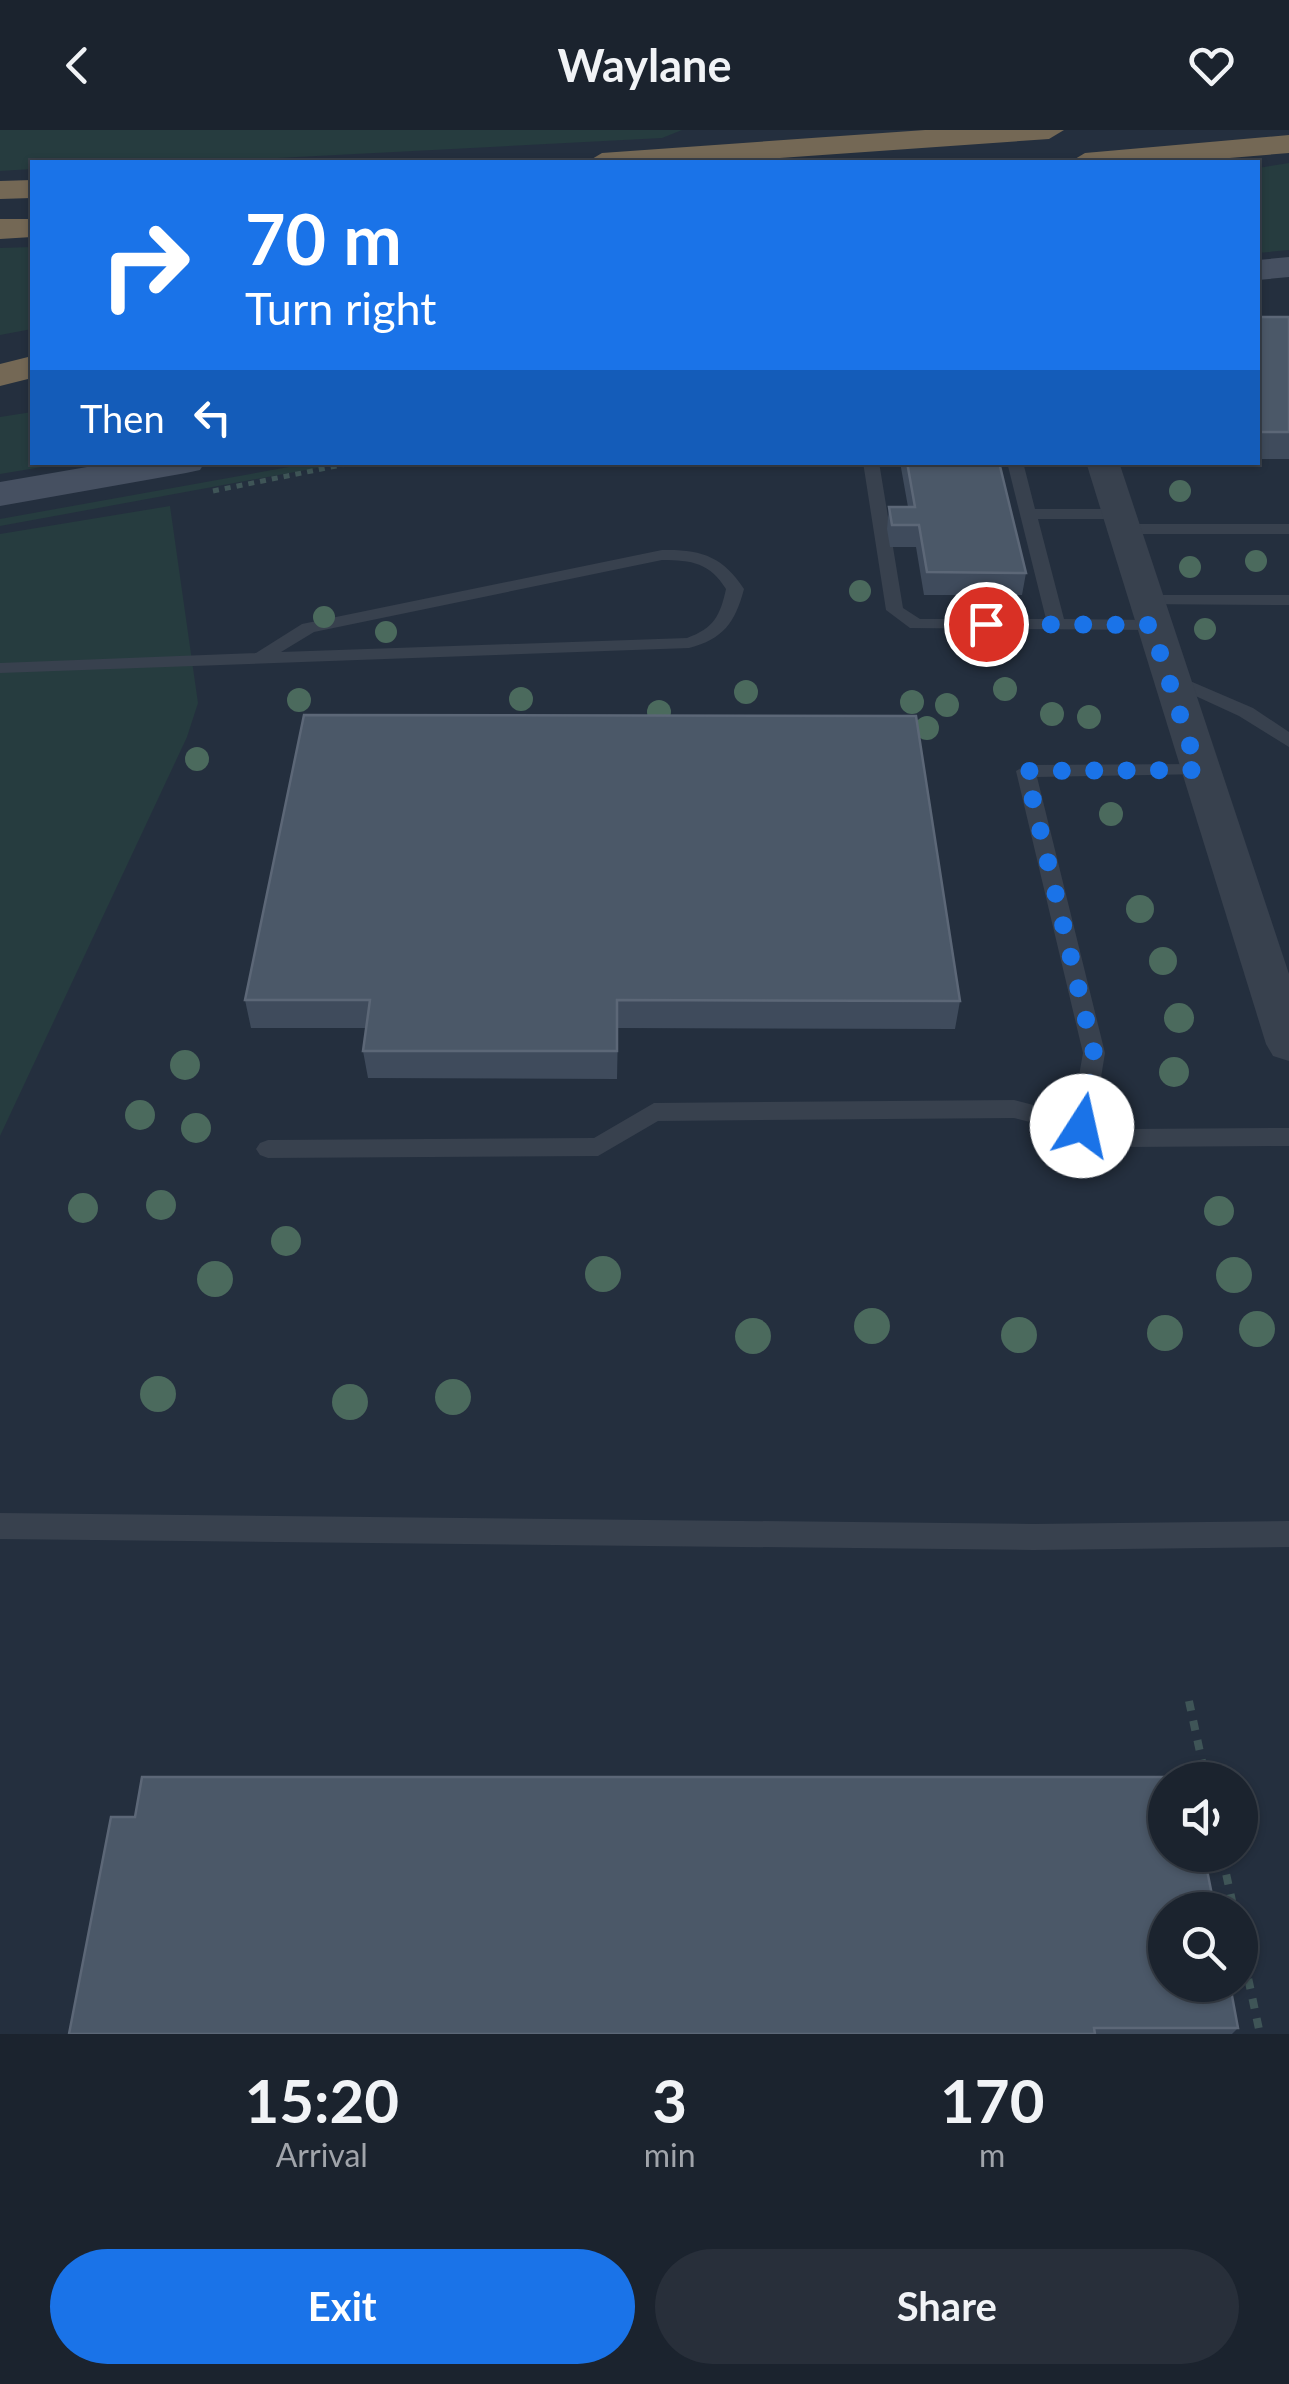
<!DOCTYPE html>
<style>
body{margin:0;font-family:Lato,sans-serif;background:#282f3a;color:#f1f3f6;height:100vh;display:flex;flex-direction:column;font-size:38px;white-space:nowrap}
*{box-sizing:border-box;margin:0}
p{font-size:32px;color:#a0a4aa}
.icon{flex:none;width:55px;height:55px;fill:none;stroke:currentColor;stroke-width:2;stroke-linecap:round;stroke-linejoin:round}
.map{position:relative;height:1904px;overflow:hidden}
.details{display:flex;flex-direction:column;background:#1b232e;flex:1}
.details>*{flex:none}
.guide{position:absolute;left:30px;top:30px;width:1230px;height:305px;border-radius:0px;box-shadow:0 2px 8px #0004,0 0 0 2px #39404a;background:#1a73e8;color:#fff;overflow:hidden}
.controls{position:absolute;left:1148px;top:1632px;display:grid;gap:20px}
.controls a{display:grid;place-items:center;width:110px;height:110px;border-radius:50%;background:#1b232e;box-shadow:0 2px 8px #0004,0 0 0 2px #39404a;font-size:50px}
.pin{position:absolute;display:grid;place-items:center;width:85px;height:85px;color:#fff;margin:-42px;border:5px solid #fff;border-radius:50%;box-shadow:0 2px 10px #0007}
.me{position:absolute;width:110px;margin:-55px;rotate:10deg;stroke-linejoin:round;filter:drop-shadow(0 0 8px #0008)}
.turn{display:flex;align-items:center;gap:35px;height:210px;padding:0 50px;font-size:45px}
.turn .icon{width:130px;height:130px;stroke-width:2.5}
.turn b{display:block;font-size:70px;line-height:85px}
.then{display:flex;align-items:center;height:95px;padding:0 50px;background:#0003;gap:20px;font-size:38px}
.eta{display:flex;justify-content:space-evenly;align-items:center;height:170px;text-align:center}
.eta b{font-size:60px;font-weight:700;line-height:70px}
.button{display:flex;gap:20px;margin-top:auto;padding:20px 50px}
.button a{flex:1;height:115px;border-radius:60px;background:#1a73e8;color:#fff;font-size:40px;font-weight:700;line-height:115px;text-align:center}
.button a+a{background:#282f3a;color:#f1f3f6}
header{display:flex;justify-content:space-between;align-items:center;height:130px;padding:0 50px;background:#1b232e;font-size:45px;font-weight:700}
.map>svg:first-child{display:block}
.green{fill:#263c3f}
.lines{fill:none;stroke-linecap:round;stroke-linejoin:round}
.path-far1{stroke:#3f5557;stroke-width:5;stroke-dasharray:6 6;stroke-linecap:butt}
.path{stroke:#3f5557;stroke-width:8;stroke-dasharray:10 10;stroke-linecap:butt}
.lane{fill:#38414e;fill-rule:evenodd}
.street{fill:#38414e;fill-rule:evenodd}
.secondary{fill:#465061;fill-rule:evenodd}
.highway{fill:#746855;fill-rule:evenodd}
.tree{fill:#4b6a5d}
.wall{fill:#3f4b5c}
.building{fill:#4b5868;stroke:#5c6777;stroke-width:2.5}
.route{stroke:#1a73e8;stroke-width:18;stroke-dasharray:0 32.4}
</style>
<header><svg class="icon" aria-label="back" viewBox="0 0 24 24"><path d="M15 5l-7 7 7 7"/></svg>Waylane<svg class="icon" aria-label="heart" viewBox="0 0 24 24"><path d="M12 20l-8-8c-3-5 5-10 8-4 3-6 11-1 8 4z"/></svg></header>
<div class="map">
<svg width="1289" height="1904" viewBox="0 0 1289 1904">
<rect width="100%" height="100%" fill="#242f3e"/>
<g class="green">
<polygon points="0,0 682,0 662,8 202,32 32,32 32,39 0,41"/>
<polygon points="1289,33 1289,120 1258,123 1258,38"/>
<polygon points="32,117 32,199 0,205 0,118"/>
<polygon points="32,282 32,332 66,333 0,344 0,287"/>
<polygon points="311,333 344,333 0,396 0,389"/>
<polygon points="170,376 198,573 187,607 0,1006 0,404"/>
</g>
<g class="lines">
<polyline class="path-far1" points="213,361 356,332"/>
<g class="path">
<polyline points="1189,1571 1206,1650"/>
<polyline points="1222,1725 1234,1780"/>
<polyline points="1240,1810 1260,1904"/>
</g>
<g class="lane">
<polygon points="863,332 879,332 903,478 920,489 1046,489 1007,332 1023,332 1035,379 1118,379 1126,384 1118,389 1038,389 1064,489 1151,490 1160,495 1151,500 910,498 886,480"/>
<polygon points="1289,394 1289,404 1122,404 1114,399 1122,394"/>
<path d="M662,420c38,-1 61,6 82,39 -9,34 -21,50 -55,59l-689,25v-10l256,-10 46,-29zM662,430c30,0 48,3 64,29 -6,27 -12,39 -39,49l-406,14 33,-20z"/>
<polygon points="1143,465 1289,465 1289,475 1137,474 1134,470"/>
<polygon points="1169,542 1253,578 1289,602 1289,617 1239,586 1163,551 1160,547"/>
<polygon points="1198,634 1205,636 1205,644 1037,647 1105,923 1094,990 1129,999 1289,998 1289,1016 1129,1017 1014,988 658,991 598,1026 268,1028 260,1025 256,1019 260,1013 268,1010 594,1008 654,973 1014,970 1072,985 1083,923 1016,641 1026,635"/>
<polygon points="0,1383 1033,1394 1289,1391 1289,1417 1033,1420 0,1409"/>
</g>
<polygon class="street" points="1086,332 1119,332 1289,844 1289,931 1273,926 1266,914"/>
<g class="secondary">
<polygon points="1289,127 1289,147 1258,150 1258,130"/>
<polygon points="116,332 205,332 200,340 186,343 0,376 0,352"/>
</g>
<g class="highway">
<polygon points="925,0 1064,0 1049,9 721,32 587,32 602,23"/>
<polygon points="1289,5 1289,23 1181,32 1070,32 1085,23"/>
<polygon points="32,50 32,68 0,69 0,51"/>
<polygon points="0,89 32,89 32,107 0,109"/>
<polygon points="32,226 32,248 0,256 0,234"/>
</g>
</g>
<g class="tree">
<circle cx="1180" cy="361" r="11"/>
<circle cx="1256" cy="431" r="11"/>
<circle cx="1190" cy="437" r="11"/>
<circle cx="860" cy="461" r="11"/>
<circle cx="324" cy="487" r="11"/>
<circle cx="1205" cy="499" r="11"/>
<circle cx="386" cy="502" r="11"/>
<circle cx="1005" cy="559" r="12"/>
<circle cx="746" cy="562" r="12"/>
<circle cx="521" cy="569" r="12"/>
<circle cx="299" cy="570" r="12"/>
<circle cx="912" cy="572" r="12"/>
<circle cx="947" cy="575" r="12"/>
<circle cx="659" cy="582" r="12"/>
<circle cx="1052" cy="584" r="12"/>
<circle cx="1089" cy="587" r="12"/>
<circle cx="927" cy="598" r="12"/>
<circle cx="197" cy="629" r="12"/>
<circle cx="1111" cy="684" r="12"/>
<circle cx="1140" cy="779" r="14"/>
<circle cx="1163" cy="831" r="14"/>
<circle cx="1179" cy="888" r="15"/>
<circle cx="185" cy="935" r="15"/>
<circle cx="1174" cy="942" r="15"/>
<circle cx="140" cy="985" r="15"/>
<circle cx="196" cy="998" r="15"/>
<circle cx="161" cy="1075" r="15"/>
<circle cx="83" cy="1078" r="15"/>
<circle cx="1219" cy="1081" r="15"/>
<circle cx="286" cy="1111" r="15"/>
<circle cx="603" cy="1144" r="18"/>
<circle cx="1234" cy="1145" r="18"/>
<circle cx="215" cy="1149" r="18"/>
<circle cx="872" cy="1196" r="18"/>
<circle cx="1257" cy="1199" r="18"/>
<circle cx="1165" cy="1203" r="18"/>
<circle cx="1019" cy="1205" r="18"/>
<circle cx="753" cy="1206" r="18"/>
<circle cx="158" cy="1264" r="18"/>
<circle cx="453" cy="1267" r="18"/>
<circle cx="350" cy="1272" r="18"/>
</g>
<g class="wall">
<rect x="1258" y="187" width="31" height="142"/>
<polygon points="900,332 999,332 1026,443 1022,465 924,465 916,417 890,417 887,399 889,377 908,377"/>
<polygon points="245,870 960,871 955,899 618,898 617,949 368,948 363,921 366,898 251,898"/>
<polygon points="111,1687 1238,1898 1232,1904 69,1904"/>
</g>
<g class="building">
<rect x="1258" y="187" width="31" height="115"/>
<polygon points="907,332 999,332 1026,443 927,442 919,395 892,395 889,377 915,377"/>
<polygon points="304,585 916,586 960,871 617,870 617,921 363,921 370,870 245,870"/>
<polygon points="142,1647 1188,1647 1189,1650 1165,1650 1165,1725 1204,1725 1215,1780 1165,1780 1165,1855 1230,1855 1238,1898 1094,1898 1095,1904 69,1904 111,1687 135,1687"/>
</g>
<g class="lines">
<polyline class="route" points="986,494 1151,495 1198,640 1026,641 1094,923 1082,996"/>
</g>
</svg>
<div class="controls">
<a><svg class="icon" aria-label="sound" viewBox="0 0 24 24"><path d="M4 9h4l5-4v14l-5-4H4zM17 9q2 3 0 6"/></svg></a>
<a><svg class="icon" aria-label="search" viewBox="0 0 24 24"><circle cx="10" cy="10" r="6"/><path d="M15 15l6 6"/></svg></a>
</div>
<div class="pin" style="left:986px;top:494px;background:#d93025"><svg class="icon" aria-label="arrive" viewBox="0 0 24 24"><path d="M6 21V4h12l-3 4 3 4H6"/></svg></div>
<svg class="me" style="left:1082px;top:996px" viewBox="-20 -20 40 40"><circle r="19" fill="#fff"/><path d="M0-13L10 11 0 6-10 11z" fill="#1a73e8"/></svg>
<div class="guide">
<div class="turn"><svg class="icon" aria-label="right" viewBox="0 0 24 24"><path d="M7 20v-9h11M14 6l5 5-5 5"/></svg><div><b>70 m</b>Turn right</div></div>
<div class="then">Then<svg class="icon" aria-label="left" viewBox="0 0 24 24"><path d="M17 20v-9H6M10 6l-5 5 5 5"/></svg></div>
</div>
</div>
<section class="details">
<div class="eta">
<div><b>15:20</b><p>Arrival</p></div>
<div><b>3</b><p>min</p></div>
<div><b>170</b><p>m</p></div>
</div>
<div class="button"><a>Exit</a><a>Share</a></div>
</section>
